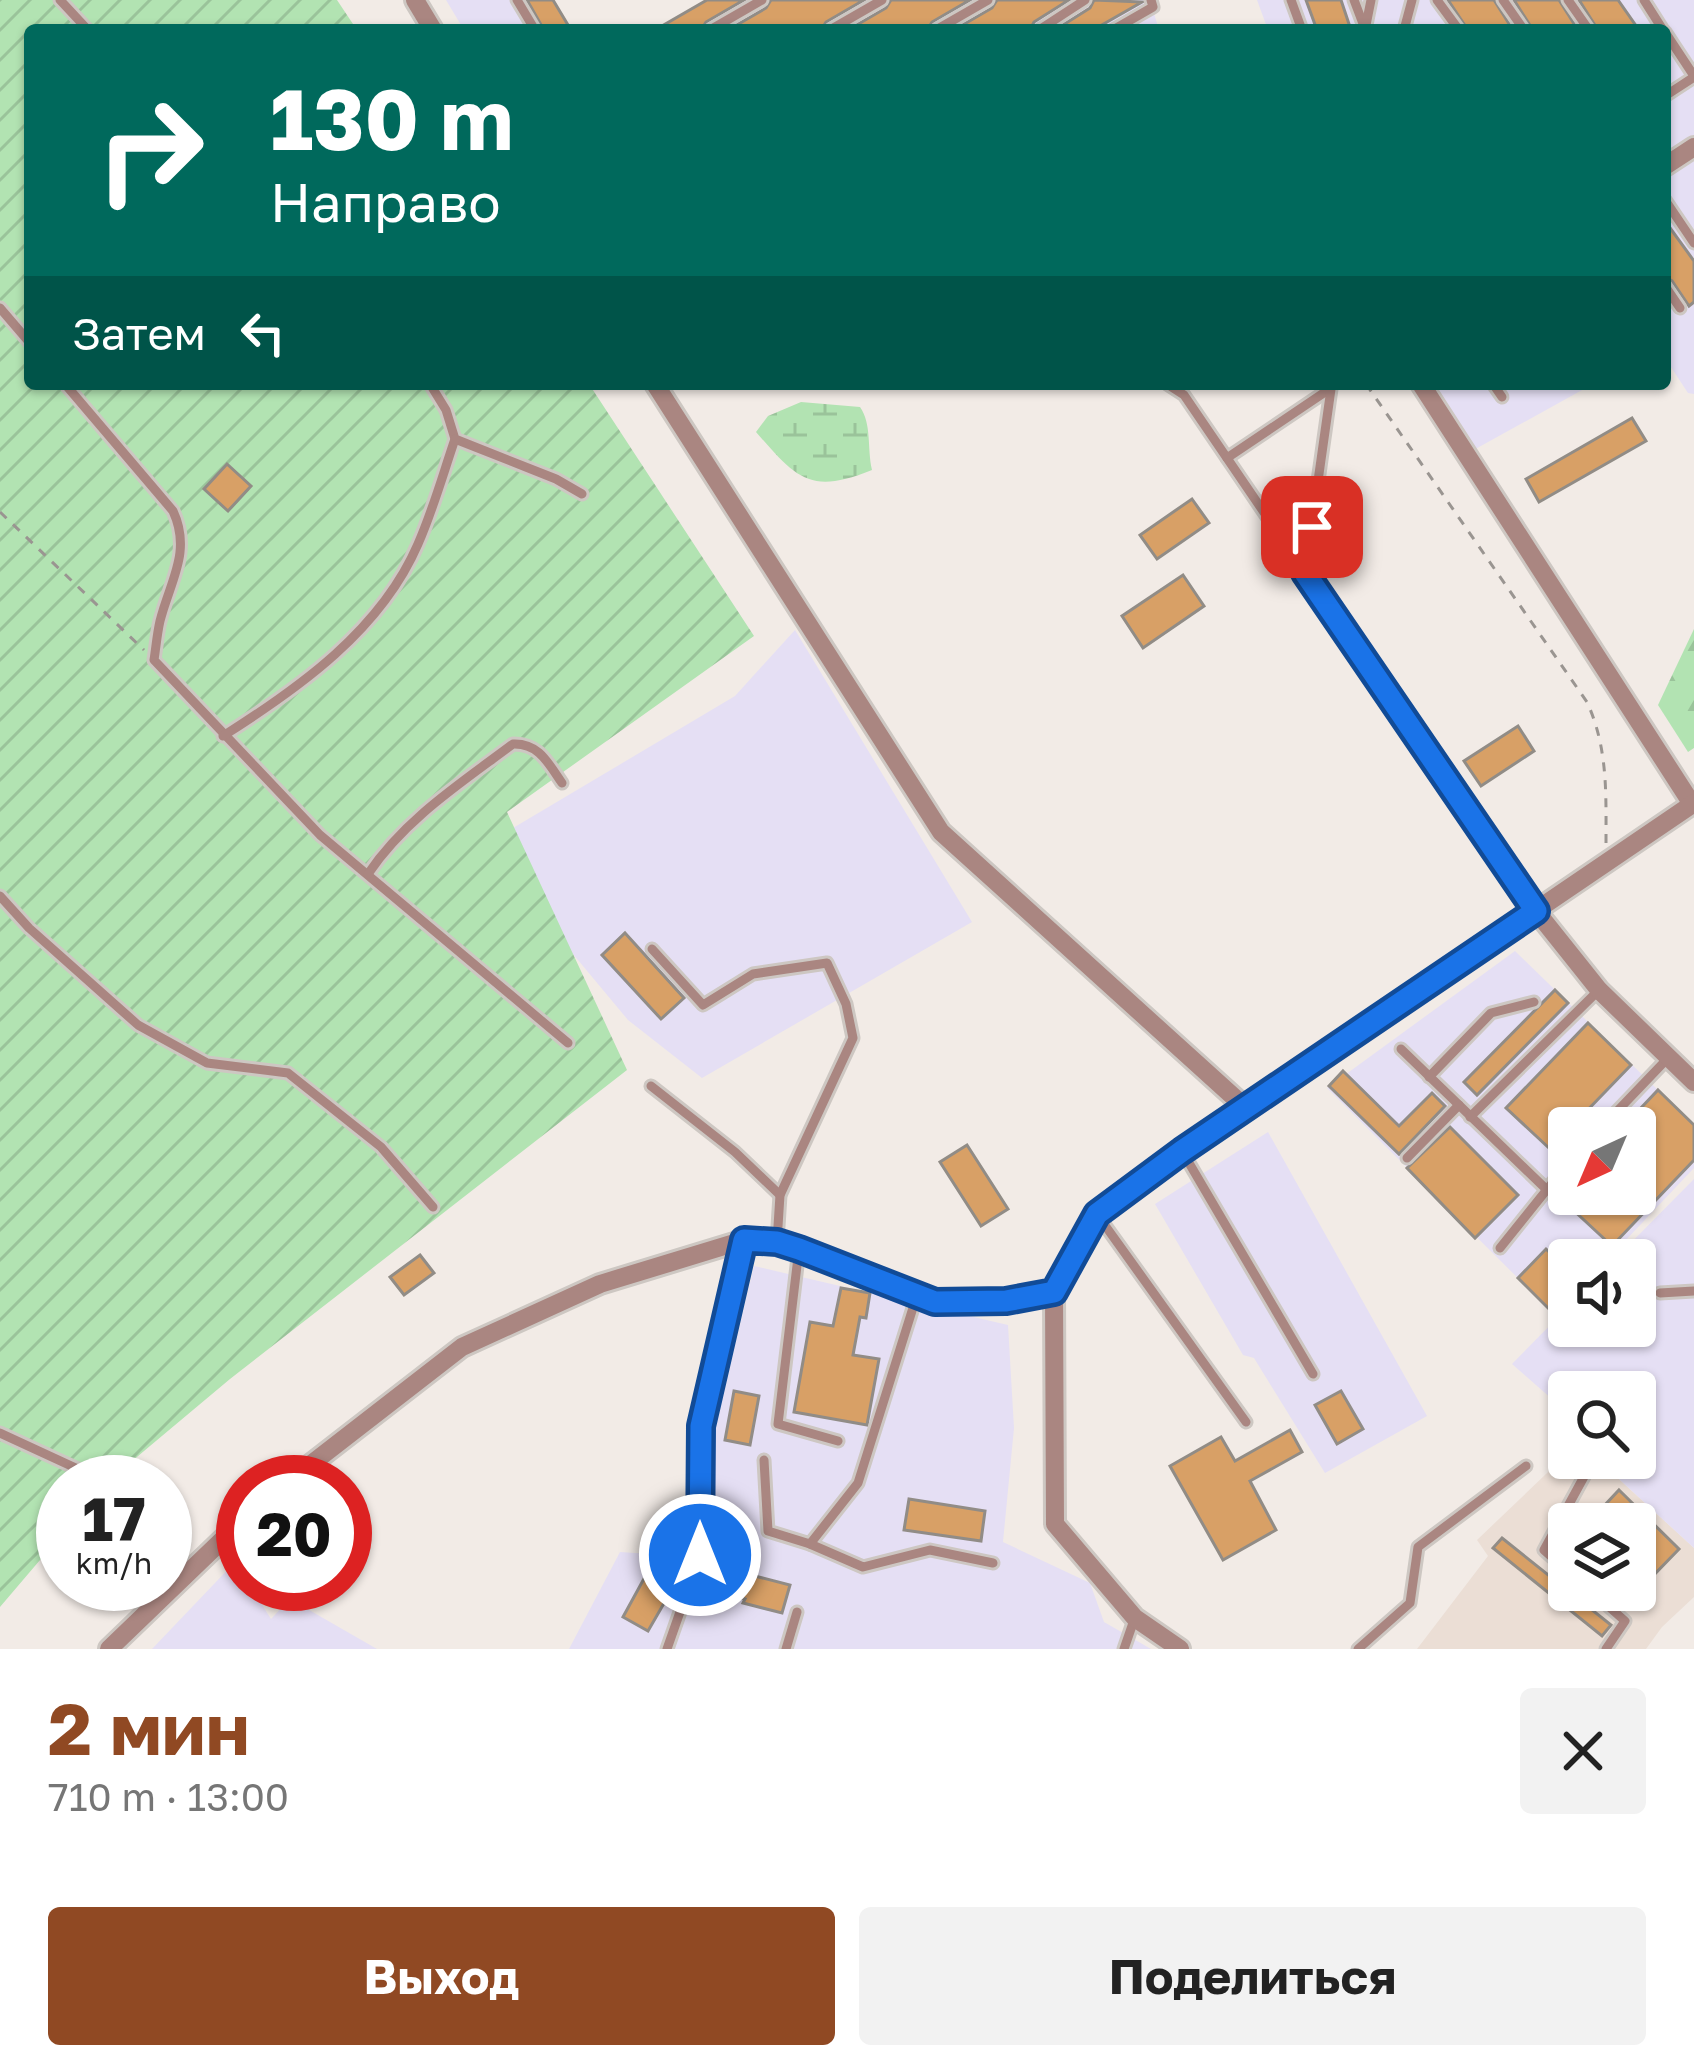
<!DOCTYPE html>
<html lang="ru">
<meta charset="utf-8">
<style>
body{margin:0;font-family:"Golos Text",sans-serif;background:#f2f2f2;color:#222;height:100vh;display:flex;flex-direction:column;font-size:45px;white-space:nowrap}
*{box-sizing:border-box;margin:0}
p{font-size:39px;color:#767676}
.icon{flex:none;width:66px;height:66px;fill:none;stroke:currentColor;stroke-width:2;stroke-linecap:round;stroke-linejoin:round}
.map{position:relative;height:1649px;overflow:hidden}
.panel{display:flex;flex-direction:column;background:#fff;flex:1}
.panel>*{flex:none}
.banner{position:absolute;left:24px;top:24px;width:1647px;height:366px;border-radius:12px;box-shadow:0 3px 9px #0004;background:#00695c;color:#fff;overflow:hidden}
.needle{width:78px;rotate:224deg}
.fabs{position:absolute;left:1548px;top:1107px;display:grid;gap:24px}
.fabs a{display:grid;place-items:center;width:108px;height:108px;border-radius:12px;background:#fff;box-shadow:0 3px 9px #0004;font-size:60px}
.speed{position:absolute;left:36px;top:1455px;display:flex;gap:24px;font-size:60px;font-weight:700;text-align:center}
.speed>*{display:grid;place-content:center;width:156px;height:156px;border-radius:50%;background:#fff;box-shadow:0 3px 9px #0004;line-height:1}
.speed small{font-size:30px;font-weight:400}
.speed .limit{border:18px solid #d22;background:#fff;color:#111}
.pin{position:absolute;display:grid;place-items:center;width:102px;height:102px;color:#fff;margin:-51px;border-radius:24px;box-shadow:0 6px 18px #0006}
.me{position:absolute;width:132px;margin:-66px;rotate:0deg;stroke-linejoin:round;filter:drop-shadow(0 0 9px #0008)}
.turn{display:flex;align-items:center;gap:42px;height:252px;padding:0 48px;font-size:54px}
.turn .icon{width:156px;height:156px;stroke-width:2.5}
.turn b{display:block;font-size:84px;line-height:102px}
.then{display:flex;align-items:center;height:114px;padding:0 48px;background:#0003;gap:24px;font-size:45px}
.round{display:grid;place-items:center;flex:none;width:126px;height:126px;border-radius:12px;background:#f2f2f2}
.headline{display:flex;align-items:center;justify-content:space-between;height:204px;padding:0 48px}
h1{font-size:72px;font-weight:700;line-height:90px;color:#904923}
.action{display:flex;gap:24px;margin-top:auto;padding:24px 48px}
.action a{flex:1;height:138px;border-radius:12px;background:#904923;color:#fff;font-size:48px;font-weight:700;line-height:138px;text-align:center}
.action a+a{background:#f2f2f2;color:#222}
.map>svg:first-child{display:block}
.built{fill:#ebded5;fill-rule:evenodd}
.industrial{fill:#e5dff4;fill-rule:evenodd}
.forest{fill:url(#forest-firs)}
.wetland{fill:url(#wetland-marsh)}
.garden{fill:url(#garden-furrows)}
.building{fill:#d8a066;stroke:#918c86;stroke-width:3}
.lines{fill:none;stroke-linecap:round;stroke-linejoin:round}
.lane-casing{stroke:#cdc7c2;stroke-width:15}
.street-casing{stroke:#cdc7c2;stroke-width:24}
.path{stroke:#9a9591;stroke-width:3;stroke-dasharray:9 9;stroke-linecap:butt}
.lane{stroke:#aa8681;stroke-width:9}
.street{stroke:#aa8681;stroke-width:18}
.route-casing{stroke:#114b97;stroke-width:30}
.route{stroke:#1a73e8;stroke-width:21}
</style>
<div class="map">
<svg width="1694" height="1649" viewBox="0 0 1694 1649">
<defs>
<pattern id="forest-firs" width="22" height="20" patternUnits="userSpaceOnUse" patternTransform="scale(3)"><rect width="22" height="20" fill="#b2e3b2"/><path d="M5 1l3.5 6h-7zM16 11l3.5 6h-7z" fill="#9ac39a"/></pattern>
<pattern id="wetland-marsh" width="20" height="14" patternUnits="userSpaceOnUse" patternTransform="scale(3)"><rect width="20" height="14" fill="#b2e3b2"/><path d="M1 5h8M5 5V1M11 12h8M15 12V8" fill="none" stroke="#9ac39a"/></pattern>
<pattern id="garden-furrows" width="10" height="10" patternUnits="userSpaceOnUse" patternTransform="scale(3)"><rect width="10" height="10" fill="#b2e3b2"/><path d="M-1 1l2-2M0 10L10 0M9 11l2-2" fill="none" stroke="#9ac39a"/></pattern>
</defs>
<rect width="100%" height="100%" fill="#f2ebe6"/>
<path class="built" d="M1569,1452v6h27l98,90v49l-32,30 -16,22h-229l71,-93 -11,-16zM1569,1524h66v66h-66z"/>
<g class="industrial">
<polygon points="446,0 553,0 571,30 464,30"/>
<polygon points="707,0 1150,0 1159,30 655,30"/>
<polygon points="1257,0 1694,0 1694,394 1688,393 1665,358 1665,30 1268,30"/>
<polygon points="1428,384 1593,384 1470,452"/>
<polygon points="795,630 972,922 702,1078 628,1020 483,846 735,696"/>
<path d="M1515,951l179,174v43l-87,92h-38v40l-14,15 -228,-227zM1569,1128h66v66h-66z"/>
<polygon points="1268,1132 1427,1416 1325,1473 1254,1358 1243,1355 1155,1204"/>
<polygon points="1694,1179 1694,1548 1596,1458 1635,1458 1635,1392 1569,1392 1569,1414 1512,1364 1569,1306 1569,1326 1635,1326 1635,1260 1614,1260"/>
<polygon points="754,1266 1008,1325 1014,1428 1003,1542 1090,1583 1104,1622 1151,1649 569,1649 620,1552 709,1558 714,1435"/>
<polygon points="235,1562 243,1575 243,1584 249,1584 271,1619 290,1599 377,1649 152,1649"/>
</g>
<polygon class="forest" points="1694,629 1694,748 1688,752 1658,705"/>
<path class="wetland" d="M801,402l59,5c12,17 7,41 12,63 -62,25 -75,9 -116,-38l12,-16z"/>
<polygon class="garden" points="0,0 337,0 357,30 30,30 30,384 589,384 754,636 507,812 627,1070 230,1379 107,1482 63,1482 63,1533 0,1607"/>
<g class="building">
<polygon points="527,0 553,0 571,30 544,30"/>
<polygon points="707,0 744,0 706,22 701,30 655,30"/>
<polygon points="771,0 864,0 826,22 821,30 728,30 766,8"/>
<polygon points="891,0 970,0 932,22 927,30 848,30 886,8"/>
<polygon points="997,0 1069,0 1034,22 1030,30 954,30 992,8"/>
<polygon points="1094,0 1142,2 1093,30 1055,30 1090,8"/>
<polygon points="1306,0 1341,0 1351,30 1317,30"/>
<polygon points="1448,0 1494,0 1513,30 1468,30"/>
<polygon points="1514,0 1559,0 1578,30 1533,30"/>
<polygon points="1579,0 1618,0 1639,30 1598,30"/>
<polygon points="1665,221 1694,261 1694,302 1689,306 1672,281 1665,277"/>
<polygon points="1632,418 1646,441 1539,502 1526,479"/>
<polygon points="227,464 251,486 228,511 204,489"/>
<polygon points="1192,499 1209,523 1157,559 1140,535"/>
<polygon points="1183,575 1204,606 1143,648 1122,616"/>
<polygon points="1518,726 1534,751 1481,786 1464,761"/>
<polygon points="625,933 684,998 661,1019 602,955"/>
<polygon points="1555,990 1568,1003 1477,1095 1464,1082"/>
<polygon points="1588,1023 1631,1065 1550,1149 1506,1108"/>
<polygon points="1343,1071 1399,1126 1432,1093 1445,1106 1399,1154 1329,1086"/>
<polygon points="1658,1090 1694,1125 1694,1160 1612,1246 1556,1194 1635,1194 1635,1128 1622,1128"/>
<polygon points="1450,1127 1518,1195 1475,1238 1407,1168"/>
<polygon points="967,1145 1008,1209 981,1226 940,1162"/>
<polygon points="1546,1249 1569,1271 1569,1301 1555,1315 1518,1278"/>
<polygon points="420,1255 434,1273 404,1295 390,1277"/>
<polygon points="841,1288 870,1293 866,1318 860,1317 853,1355 879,1359 867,1425 794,1412 810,1322 833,1326"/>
<polygon points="734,1391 759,1396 750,1445 725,1440"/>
<polygon points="1341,1391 1363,1429 1337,1444 1315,1405"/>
<polygon points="1290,1430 1302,1452 1250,1481 1276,1530 1223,1560 1170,1466 1221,1437 1235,1461"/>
<polygon points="1619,1490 1679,1549 1646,1583 1635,1572 1635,1524 1587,1524"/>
<polygon points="909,1499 985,1511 981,1541 904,1530"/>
<polygon points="1502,1538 1611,1625 1602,1636 1493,1548"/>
<polygon points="652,1564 678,1579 648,1631 623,1617"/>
<polygon points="709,1568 749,1580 751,1575 790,1585 782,1613 743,1603 745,1599 704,1587"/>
</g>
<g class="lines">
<defs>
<g id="lane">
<polyline points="60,0 88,30"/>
<polyline points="517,0 535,30"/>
<polyline points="1291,0 1302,30"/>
<polyline points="1354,0 1365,29"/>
<polyline points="1437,0 1459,30"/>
<polyline points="1503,0 1524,30"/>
<polyline points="1568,0 1589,30"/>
<polyline points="1644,0 1663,30"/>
<polyline points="1366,25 1371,0"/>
<polyline points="710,30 762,0"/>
<polyline points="830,30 882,0"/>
<polyline points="936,30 988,0"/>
<polyline points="1039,30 1085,0"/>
<polyline points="1113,30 1153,7 1151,0"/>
<polyline points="1404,30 1412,0"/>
<polyline points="1665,32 1694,76"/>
<polyline points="1665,96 1694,77"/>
<polyline points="1665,200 1694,243"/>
<polyline points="1665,286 1680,308"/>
<polyline points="0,308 30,343"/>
<path d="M65,384l108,127c19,41 -3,70 -13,110 -3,13 -4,26 -6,39l166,175 248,208"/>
<polyline points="430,384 446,410 455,439 556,479 582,494"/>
<polyline points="1167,384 1184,395 1535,910"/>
<polyline points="1493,384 1502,397"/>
<polyline points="1227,458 1331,388"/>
<polyline points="1305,573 1331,389"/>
<path d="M223,736c76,-48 158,-106 195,-192 15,-34 25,-70 37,-105"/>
<path d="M368,874c37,-55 93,-91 145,-130 26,-1 35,19 49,39"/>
<polyline points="0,896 29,928 138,1025 207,1063 288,1073 381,1147 433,1207"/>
<polyline points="652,949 703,1005 753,974 827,963 846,1004 853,1038 780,1195 777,1242"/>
<polyline points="1401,1049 1545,1188"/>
<polyline points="1429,1077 1491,1013 1534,1002"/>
<polyline points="651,1086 735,1152 780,1195"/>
<polyline points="1470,1117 1599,990"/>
<polyline points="1601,1128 1668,1058"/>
<polyline points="1182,1151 1313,1374"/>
<polyline points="1407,1158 1459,1105"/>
<polyline points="1099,1217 1246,1422"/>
<polyline points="1500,1248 1569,1162"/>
<polyline points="799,1249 778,1424 838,1441"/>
<polyline points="1660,1293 1694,1291"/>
<polyline points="0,1433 106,1482"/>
<polyline points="764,1460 768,1531 810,1544 858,1483 917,1295"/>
<polyline points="810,1544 863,1567 930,1550 993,1563"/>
<polyline points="1569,1572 1544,1550 1586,1473"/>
<polyline points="1590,1590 1625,1621 1606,1649"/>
<polyline points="667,1649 700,1555 701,1426 744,1240"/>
<polyline points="786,1649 797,1612"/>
<polyline points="1124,1649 1134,1620"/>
<polyline points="1358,1649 1410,1603 1418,1547 1526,1466"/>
</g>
<g id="street">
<polyline points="415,0 433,30"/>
<polyline points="1665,166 1694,147"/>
<polyline points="655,384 941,832 1247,1109"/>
<polyline points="1421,384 1692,804"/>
<polyline points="1536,911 1599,990 1694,1082"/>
<polyline points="288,1482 462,1347 600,1284 744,1240 777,1242 799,1249 936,1302 1006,1301 1054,1292"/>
<polyline points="109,1649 243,1520"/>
<polyline points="1180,1649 1135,1618 1055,1524 1054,1292 1097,1214 1182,1151 1694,803"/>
</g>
</defs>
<use href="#lane" class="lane-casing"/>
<use href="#street" class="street-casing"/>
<g class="path">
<path d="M1366,384l221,318c21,46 19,91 19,141"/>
<polyline points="0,512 144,650"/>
</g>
<use href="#lane" class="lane"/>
<use href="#street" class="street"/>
</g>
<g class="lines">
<defs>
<polyline id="route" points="700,1555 701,1426 744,1240 777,1242 799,1249 935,1302 1006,1301 1054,1292 1097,1214 1182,1151 1536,911 1305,573 1312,527"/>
</defs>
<use href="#route" class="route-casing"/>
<use href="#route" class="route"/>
</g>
</svg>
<div class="fabs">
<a><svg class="needle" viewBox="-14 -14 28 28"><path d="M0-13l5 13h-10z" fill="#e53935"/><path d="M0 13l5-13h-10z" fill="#767676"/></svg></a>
<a><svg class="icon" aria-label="sound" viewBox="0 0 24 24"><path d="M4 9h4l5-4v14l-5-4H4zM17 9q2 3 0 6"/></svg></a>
<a><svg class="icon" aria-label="search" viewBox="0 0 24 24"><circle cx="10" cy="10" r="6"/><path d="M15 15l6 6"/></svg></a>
<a><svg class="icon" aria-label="layers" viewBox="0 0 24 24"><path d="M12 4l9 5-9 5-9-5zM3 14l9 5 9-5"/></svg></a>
</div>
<div class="speed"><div>17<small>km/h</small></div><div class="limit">20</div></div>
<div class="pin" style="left:1312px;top:527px;background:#d93025"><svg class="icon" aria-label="arrive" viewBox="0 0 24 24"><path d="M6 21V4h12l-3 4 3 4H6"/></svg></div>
<svg class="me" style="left:700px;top:1555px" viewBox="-20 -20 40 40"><circle r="17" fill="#1a73e8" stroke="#fff" stroke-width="3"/><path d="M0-11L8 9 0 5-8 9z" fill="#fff"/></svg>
<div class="banner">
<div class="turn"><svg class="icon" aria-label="right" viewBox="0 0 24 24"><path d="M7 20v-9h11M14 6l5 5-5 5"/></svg><div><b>130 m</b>Направо</div></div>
<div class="then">Затем<svg class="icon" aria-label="left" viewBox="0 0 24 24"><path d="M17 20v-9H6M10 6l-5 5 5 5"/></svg></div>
</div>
</div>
<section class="panel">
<div class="headline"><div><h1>2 мин</h1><p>710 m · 13:00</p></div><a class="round"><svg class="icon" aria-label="close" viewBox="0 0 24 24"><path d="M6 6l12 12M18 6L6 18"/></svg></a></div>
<div class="action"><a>Выход</a><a>Поделиться</a></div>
</section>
